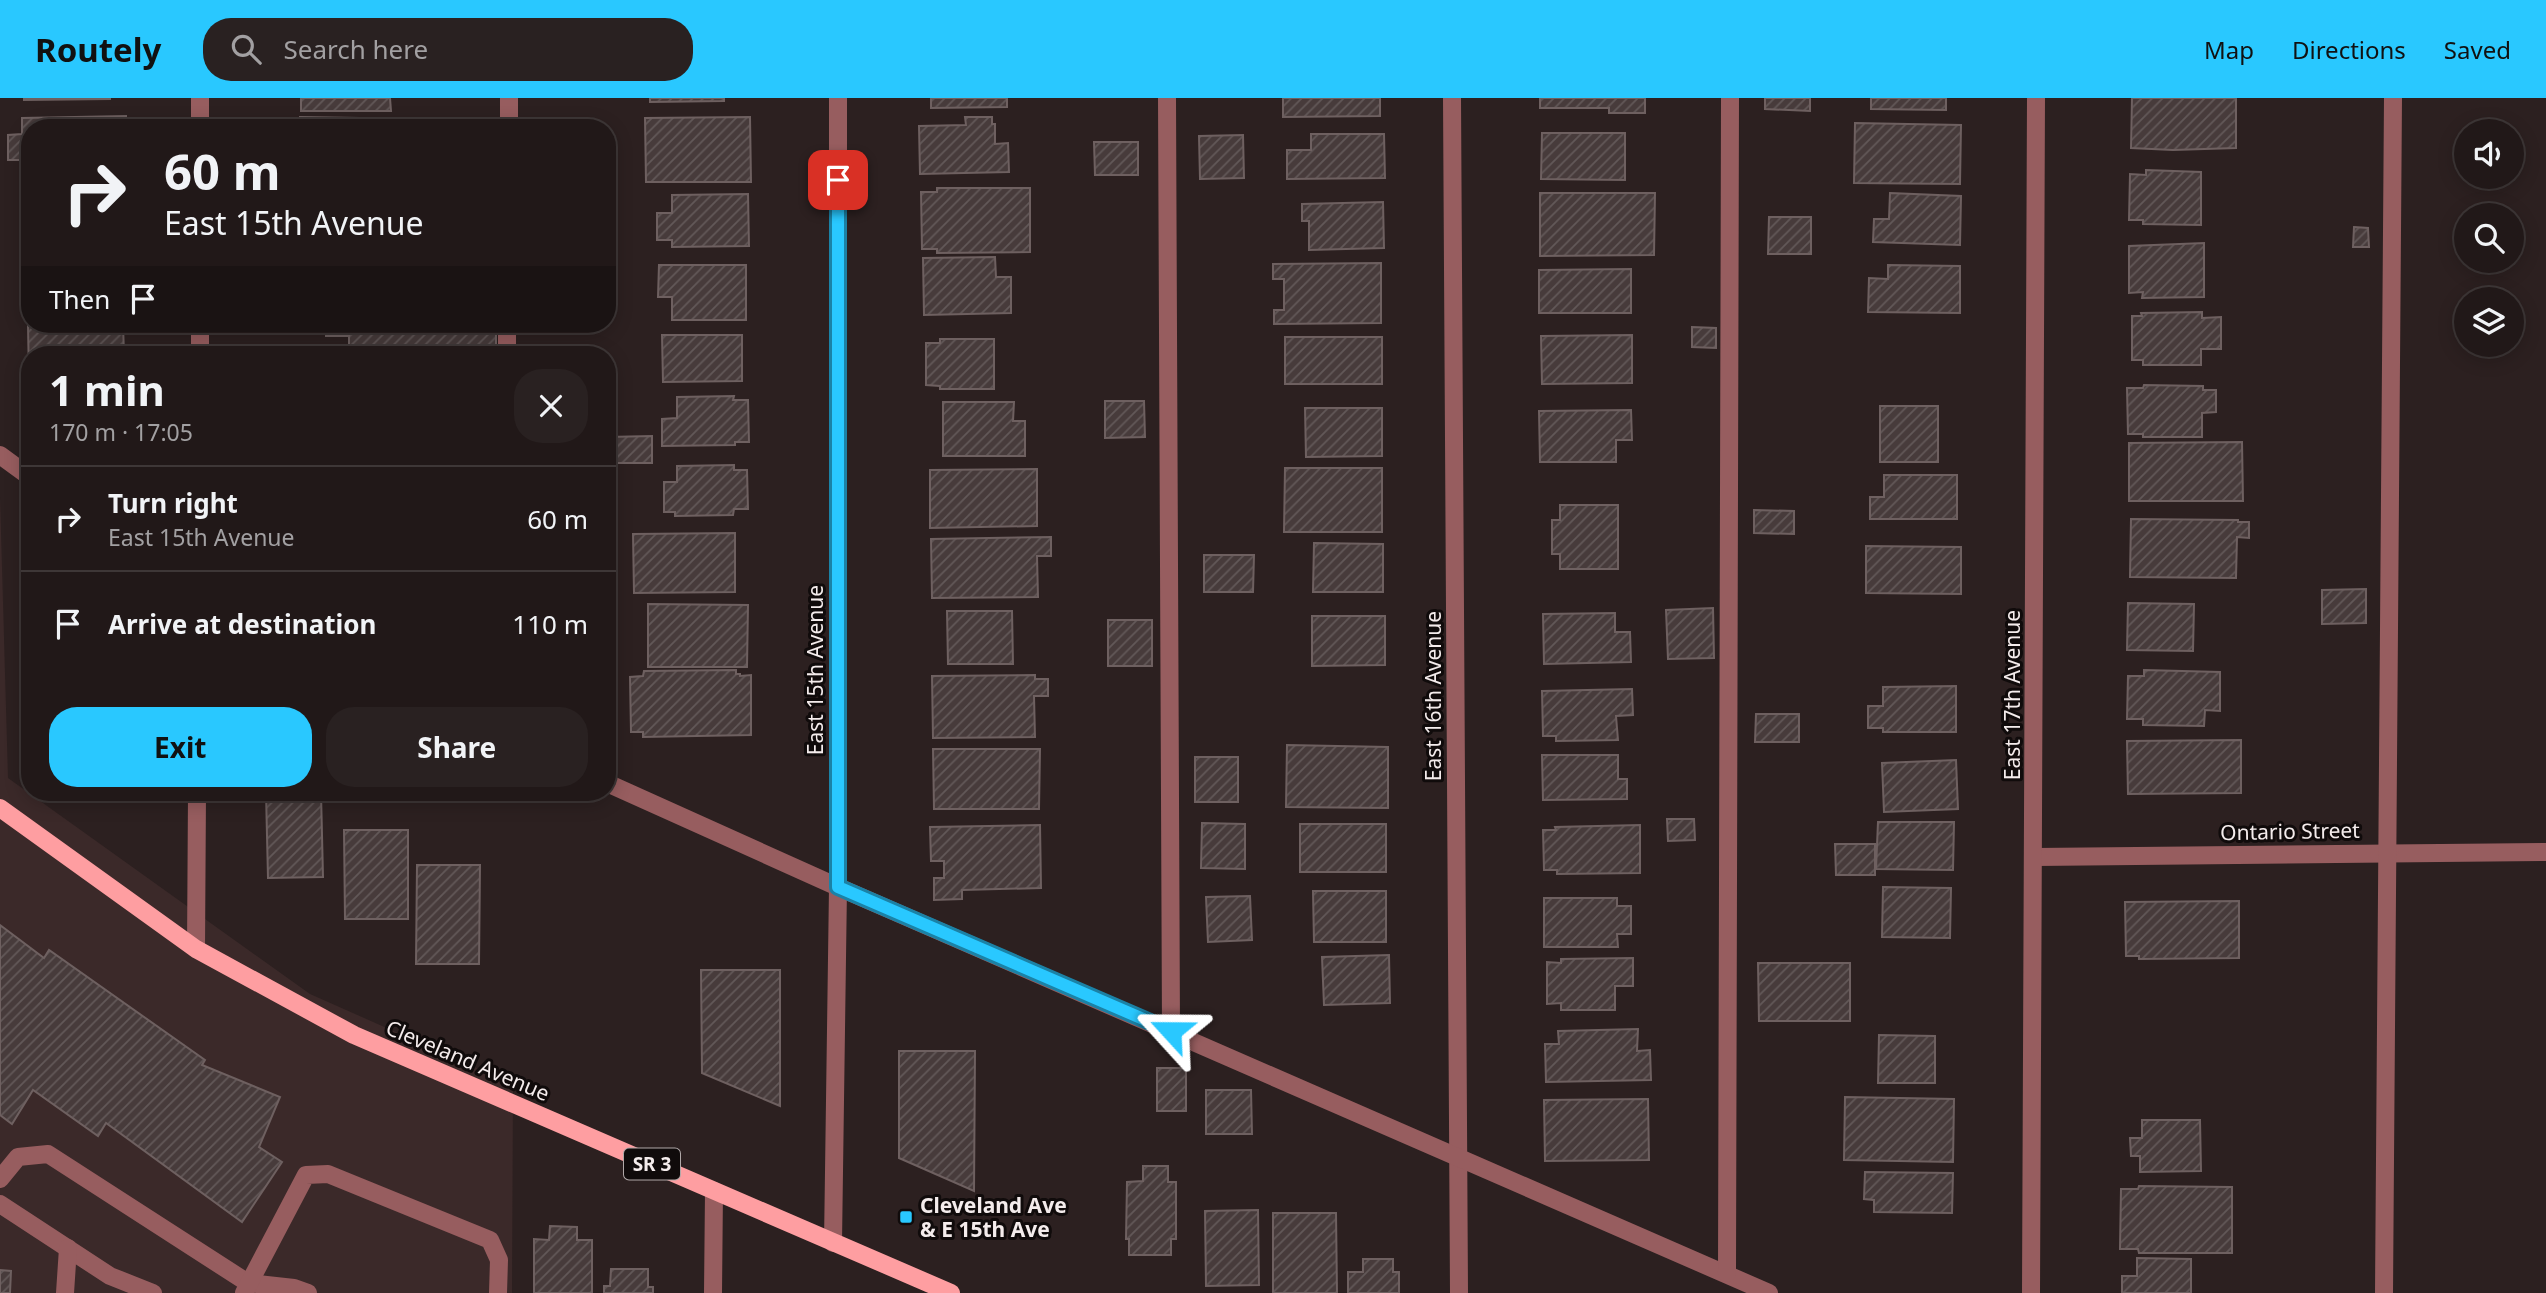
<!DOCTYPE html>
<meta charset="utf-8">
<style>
body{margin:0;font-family:"Noto Sans",sans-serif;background:#292121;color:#f1f3f6;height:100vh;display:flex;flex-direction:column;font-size:26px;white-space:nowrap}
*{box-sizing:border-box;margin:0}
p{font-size:23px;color:#a2a0a2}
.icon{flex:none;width:38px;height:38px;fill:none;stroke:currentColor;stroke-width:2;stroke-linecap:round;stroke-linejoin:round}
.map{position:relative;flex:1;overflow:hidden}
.panel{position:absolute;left:21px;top:248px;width:595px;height:455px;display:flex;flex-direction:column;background:#211818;border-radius:28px;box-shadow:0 4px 18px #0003,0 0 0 2px #3e3737}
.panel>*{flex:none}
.top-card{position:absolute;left:21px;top:21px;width:595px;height:214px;border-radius:28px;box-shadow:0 4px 18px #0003,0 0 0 2px #3e3737;background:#211818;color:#f1f3f6;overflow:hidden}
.fabs{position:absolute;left:2454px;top:21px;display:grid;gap:14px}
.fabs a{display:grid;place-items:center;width:70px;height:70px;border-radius:50%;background:#211818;box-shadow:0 4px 18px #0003,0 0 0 2px #3e3737;font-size:35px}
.pin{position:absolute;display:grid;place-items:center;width:60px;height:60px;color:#fff;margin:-30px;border-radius:14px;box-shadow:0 4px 10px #0006}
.me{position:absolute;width:77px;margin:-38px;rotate:294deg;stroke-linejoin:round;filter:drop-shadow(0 0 5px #0008)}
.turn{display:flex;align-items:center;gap:24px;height:147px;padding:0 28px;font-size:32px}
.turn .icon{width:91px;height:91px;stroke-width:2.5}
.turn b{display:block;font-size:49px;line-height:60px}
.then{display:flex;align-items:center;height:66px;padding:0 28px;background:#0003;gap:14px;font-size:26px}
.round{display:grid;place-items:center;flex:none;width:74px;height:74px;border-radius:28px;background:#292121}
.headline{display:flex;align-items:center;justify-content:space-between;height:119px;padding:0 28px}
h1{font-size:42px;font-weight:700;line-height:52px}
.action{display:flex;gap:14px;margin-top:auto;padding:14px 28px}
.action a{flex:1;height:80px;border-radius:28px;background:#29c8ff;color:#111;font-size:28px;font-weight:700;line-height:80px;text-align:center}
.action a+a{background:#292121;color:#f1f3f6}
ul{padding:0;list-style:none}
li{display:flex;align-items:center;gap:21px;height:105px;padding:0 28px;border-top:2px solid #3e3737}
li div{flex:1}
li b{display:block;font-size:26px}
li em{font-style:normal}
header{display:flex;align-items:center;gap:42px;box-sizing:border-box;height:98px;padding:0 35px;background:#29c8ff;color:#111}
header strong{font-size:33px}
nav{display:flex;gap:38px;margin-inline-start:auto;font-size:24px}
.search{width:490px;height:63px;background:#292121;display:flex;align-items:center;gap:18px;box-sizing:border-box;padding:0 24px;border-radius:28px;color:#a2a0a2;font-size:26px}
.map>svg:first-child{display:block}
.built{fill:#3b2929}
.building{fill:url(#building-hatch);stroke:#6e6060;stroke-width:2}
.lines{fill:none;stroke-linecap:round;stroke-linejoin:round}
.minor{stroke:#975d5f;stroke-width:18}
.major{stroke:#fe9ea1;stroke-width:18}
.route-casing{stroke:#1b82a6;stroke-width:18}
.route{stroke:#29c8ff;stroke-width:12}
.poi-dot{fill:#29c8ff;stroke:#100b0b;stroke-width:2.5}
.labels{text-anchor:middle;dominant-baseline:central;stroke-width:6;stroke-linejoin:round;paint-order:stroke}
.shield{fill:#100b0b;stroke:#b0a8a8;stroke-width:2}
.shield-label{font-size:19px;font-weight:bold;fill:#f4ecec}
.street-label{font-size:21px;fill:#f4ecec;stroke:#100b0b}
.poi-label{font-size:21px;font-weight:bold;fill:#f4ecec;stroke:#100b0b;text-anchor:start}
</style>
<header>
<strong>Routely</strong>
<div class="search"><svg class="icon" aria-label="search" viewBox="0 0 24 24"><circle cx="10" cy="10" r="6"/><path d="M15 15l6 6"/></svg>Search here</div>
<nav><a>Map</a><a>Directions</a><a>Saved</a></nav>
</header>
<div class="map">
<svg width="2546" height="1195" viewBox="0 0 2546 1195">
<defs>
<pattern id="building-hatch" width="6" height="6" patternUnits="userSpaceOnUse" patternTransform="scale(1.75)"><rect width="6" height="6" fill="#473b3b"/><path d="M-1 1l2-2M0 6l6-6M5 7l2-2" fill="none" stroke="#625858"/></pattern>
</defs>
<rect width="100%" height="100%" fill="#2c2020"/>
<polygon class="built" points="0,399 8,680 310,896 513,986 512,1195 0,1195"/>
<g class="building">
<polygon points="24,0 110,0 110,1 24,2"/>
<polygon points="301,0 390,0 391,13 301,13"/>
<polygon points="650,0 724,0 724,3 650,4"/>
<polygon points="931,0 1007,0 1007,9 931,10"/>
<polygon points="1283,0 1380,0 1380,18 1283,19"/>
<polygon points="1540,0 1645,0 1645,15 1609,15 1609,10 1540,10"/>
<polygon points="1765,0 1810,0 1810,13 1765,11"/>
<polygon points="1871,0 1946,0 1946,12 1871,11"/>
<polygon points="2132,0 2236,0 2236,50 2173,52 2131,50"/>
<polygon points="126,18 126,30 30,30 30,84 22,84 21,62 8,62 8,37 22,36 22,20"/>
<polygon points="300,19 359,20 359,30 300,30"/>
<polygon points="750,19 751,84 646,84 645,20"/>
<polygon points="965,19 992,19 992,26 995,26 995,46 1008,45 1009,74 920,76 919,28 966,27"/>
<polygon points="1855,25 1961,27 1960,86 1854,85"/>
<polygon points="1542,35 1625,35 1625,82 1541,81"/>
<polygon points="1311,36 1384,36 1385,80 1287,81 1287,52 1311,52"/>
<polygon points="1243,37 1244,80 1200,81 1199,38"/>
<polygon points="1094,44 1138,44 1138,77 1095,77"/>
<polygon points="2146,72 2201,74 2201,127 2143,126 2143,122 2129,122 2130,76 2146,77"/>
<polygon points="937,90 1030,90 1030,154 937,155 937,151 922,151 921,94 937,94"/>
<polygon points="1540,95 1655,95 1654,157 1540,158"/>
<polygon points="1890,95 1961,98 1960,147 1873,144 1874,121 1889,121"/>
<polygon points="748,96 749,148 672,149 672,142 657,142 657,115 672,115 672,97"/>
<polygon points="1383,104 1384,150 1309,152 1309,123 1302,123 1302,106"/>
<polygon points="1769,119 1811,119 1811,156 1768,156"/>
<polygon points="2354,129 2368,130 2369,149 2353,149"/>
<polygon points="2204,145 2204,199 2142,200 2143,194 2129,195 2129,148"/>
<polygon points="995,159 996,179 1011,179 1011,215 924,217 923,160"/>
<polygon points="1381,165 1381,225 1274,226 1274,212 1284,212 1284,181 1273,181 1273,166"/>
<polygon points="659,167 746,167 746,222 672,222 672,199 658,199"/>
<polygon points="1888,167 1960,168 1960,215 1868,214 1869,180 1888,181"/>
<polygon points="1631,171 1631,215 1539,215 1539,172"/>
<polygon points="2202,214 2202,220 2221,219 2221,251 2201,251 2201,267 2143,267 2143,262 2132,262 2132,218 2142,218 2141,215"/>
<polygon points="123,226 124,257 30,257 29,280 28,228"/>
<polygon points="326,226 496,226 496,257 417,257 417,248 349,248 349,238 326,238"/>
<polygon points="1692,229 1716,230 1716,250 1692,249"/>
<polygon points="662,237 742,237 742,283 663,284"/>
<polygon points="1632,237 1632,285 1542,286 1541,238"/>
<rect x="1285" y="239" width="97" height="47"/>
<polygon points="940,241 994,241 994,291 940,291 940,288 926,287 926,245 940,245"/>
<polygon points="2144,287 2203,288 2203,292 2216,292 2216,314 2202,315 2202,339 2143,339 2143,336 2128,336 2127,290 2143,290"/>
<polygon points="734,298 733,302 748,302 749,344 735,344 735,347 662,348 662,321 677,320 677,299"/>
<polygon points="1105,303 1144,303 1145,339 1105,340"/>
<polygon points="943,304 1014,304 1013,323 1025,323 1025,358 943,358"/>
<rect x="1880" y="308" width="58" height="56"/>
<polygon points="1305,310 1382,310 1382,358 1306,359"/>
<polygon points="1631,312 1632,342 1616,342 1616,364 1540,364 1539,313"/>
<polygon points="652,338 652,365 607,365 607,339"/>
<polygon points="2242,344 2243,403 2129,403 2129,345"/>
<polygon points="734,367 734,372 747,372 748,411 734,411 733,417 675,418 675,414 664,414 664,384 677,384 677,368"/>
<polygon points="1285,370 1382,370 1382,434 1284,434"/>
<polygon points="1037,371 1037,428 930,430 930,372"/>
<polygon points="1884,377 1957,377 1957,421 1870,421 1870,399 1884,399"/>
<polygon points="1560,407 1618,407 1618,471 1560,471 1560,456 1552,456 1552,422 1560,422"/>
<polygon points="1754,412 1794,413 1794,436 1754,435"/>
<polygon points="2131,421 2238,422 2238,424 2249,424 2249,440 2237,439 2236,480 2130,479"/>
<polygon points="735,435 735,494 634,495 633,436"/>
<polygon points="1051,439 1051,458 1037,458 1038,499 932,500 931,441"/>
<polygon points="1314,445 1383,446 1383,494 1313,494"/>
<polygon points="1866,448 1961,449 1961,496 1866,495"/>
<polygon points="1204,457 1254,457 1253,494 1204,494"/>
<polygon points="2366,491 2366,525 2322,526 2322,492"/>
<polygon points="2128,505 2194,506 2193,553 2127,552"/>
<polygon points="648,506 748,507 747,569 648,569"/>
<polygon points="1713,510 1714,560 1668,561 1666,512"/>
<polygon points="947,513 1012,513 1013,566 948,566"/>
<polygon points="1615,515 1615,534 1630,534 1631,564 1544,566 1543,516"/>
<polygon points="1312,518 1385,518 1385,567 1312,568"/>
<rect x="1108" y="522" width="44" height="46"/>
<polygon points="736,572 736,576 740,576 740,578 751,577 751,637 643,639 643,634 631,634 630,579 643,578 644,573"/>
<polygon points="2144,572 2220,574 2220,613 2205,612 2204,628 2143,627 2143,621 2127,621 2128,578 2144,578"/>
<polygon points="1035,577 1035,581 1048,581 1048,598 1034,598 1035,639 933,640 932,578"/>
<polygon points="1956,588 1956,634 1883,634 1883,630 1868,630 1868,608 1883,608 1883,589"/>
<polygon points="1632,591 1633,617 1616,618 1618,642 1556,643 1556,638 1543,638 1542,593"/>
<polygon points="1756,616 1799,616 1799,644 1755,644"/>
<polygon points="2241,642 2241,695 2128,696 2127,643"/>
<polygon points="1287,647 1388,649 1388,710 1286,709"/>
<polygon points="933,651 1040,651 1039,711 934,711"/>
<polygon points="1542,657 1618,657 1618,681 1627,681 1627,701 1543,702"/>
<rect x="1195" y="659" width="43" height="45"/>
<polygon points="1956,662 1958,711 1884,714 1882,665"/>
<polygon points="266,695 321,695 323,779 268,780"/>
<polygon points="1667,721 1694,721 1695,742 1668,743"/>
<polygon points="1878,724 1954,724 1953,772 1876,771"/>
<polygon points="1202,725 1245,726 1245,771 1201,770"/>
<rect x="1300" y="726" width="86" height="48"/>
<polygon points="1040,727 1041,790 962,792 962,801 934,802 934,780 944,780 944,763 931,763 930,729"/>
<polygon points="1640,727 1640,775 1557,776 1557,772 1544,772 1543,732 1556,732 1555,729"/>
<polygon points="344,732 408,732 408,821 345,821"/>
<polygon points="1835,746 1875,746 1875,777 1836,777"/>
<polygon points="417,767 480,767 479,866 416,866"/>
<polygon points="1883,789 1951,790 1950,840 1882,839"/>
<polygon points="1313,793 1386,793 1386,844 1314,844"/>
<polygon points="1250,798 1252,842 1208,844 1206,799"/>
<polygon points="1544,800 1617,800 1617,808 1631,808 1631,836 1617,836 1618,849 1544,849"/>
<polygon points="2239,803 2239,860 2139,861 2139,858 2126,858 2125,804"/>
<polygon points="0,827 44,860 49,852 205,962 202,967 280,999 259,1049 282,1064 242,1124 106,1025 98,1038 33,992 12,1026 0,1017"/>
<polygon points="1389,857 1390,905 1324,907 1322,859"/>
<polygon points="1633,860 1633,888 1615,888 1615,912 1561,912 1561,905 1547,906 1547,864 1561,865 1561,861"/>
<polygon points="1758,865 1850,865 1850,923 1759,923"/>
<polygon points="701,872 780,872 780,1008 702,975"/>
<polygon points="1638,931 1637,953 1650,952 1651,982 1546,984 1545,946 1559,946 1558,933"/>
<polygon points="1879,937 1935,938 1935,985 1878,985"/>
<polygon points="899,953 975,953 974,1093 899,1060"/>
<rect x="1157" y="970" width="29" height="43"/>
<polygon points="1206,992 1251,992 1252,1036 1206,1036"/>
<polygon points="1845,999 1954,1001 1953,1064 1844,1062"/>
<polygon points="1648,1001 1649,1062 1545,1063 1544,1002"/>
<polygon points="2142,1022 2200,1022 2201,1073 2140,1074 2140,1058 2131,1058 2130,1040 2142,1040"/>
<polygon points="1143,1068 1168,1068 1168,1084 1176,1084 1176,1141 1171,1141 1171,1157 1129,1157 1129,1141 1126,1141 1127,1084 1143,1083"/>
<polygon points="1865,1074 1953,1075 1952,1115 1874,1114 1874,1102 1864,1101"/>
<polygon points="2139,1088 2232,1089 2232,1155 2139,1155 2138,1151 2120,1151 2121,1091 2138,1091"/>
<polygon points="1258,1112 1259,1187 1206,1188 1205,1113"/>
<polygon points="1273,1115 1336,1115 1337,1195 1273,1195"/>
<polygon points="550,1128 577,1129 577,1142 592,1142 592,1195 534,1195 534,1141 549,1142"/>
<polygon points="2137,1160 2191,1161 2191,1195 2122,1195 2122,1178 2137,1178"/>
<polygon points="1363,1161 1393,1161 1393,1174 1399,1174 1399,1195 1348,1195 1348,1174 1363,1174"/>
<polygon points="611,1171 648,1171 648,1189 653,1189 653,1195 604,1195 604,1188 610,1188"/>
<polygon points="0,1172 11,1173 10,1195 0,1195"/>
</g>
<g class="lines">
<g class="minor">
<polyline points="1167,0 1171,933"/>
<polyline points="1452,0 1459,1195"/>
<polyline points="200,30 200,0"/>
<polyline points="509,30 509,0"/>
<polyline points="200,257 200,226"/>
<polyline points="507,257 507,226"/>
<polyline points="0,357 30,379"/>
<polyline points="607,685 838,789 1769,1195"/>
<polyline points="2035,759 2546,754"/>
<polyline points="196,851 197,695"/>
<polyline points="0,1081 18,1059 48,1056 248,1185 294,1190 308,1195"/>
<polyline points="0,1106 110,1178 153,1195"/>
<polyline points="833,1145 838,789 838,0"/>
<polyline points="1727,1175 1730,0"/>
<polyline points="65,1195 68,1150"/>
<polyline points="244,1195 306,1077 328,1076 490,1142 499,1162 498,1195"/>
<polyline points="713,1195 714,1093"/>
<polyline points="2031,1195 2036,0"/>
<polyline points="2384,1195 2393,0"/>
</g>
<polyline class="major" points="0,710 196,851 354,937 951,1195"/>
</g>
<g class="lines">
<defs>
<polyline id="route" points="838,82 838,789 1171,933"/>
</defs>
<use href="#route" class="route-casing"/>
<use href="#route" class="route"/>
</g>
<rect class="poi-dot" x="899" y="1112" width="14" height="14" rx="3.5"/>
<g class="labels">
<rect class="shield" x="624" y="1050.5" width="56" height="31" rx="5"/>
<g class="shield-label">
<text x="652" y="1066">SR 3</text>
</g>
<g class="street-label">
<text transform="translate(815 572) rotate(-90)">East 15th Avenue</text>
<text transform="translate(2012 597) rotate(-90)">East 17th Avenue</text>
<text transform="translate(1433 598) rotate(-90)">East 16th Avenue</text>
<text transform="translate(2290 733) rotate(-1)">Ontario Street</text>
<text transform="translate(468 962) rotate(23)">Cleveland Avenue</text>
</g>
<g class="poi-label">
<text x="920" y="1107">Cleveland Ave<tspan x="920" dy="24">&amp; E 15th Ave</tspan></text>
</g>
</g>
</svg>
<div class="fabs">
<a><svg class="icon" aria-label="sound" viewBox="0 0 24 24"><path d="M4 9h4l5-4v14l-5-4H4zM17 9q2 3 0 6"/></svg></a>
<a><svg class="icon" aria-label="search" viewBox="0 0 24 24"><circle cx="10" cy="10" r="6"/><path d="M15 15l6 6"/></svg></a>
<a><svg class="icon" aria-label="layers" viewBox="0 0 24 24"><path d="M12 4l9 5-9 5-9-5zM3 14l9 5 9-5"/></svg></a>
</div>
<div class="pin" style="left:838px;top:82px;background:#d93025"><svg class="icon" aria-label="arrive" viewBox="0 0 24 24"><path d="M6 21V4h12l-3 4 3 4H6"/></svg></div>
<svg class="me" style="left:1171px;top:933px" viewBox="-20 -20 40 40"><path d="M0-17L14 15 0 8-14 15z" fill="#29c8ff" stroke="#fff" stroke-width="4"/></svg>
<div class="top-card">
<div class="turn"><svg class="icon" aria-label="right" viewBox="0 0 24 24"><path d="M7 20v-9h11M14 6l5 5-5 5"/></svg><div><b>60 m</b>East 15th Avenue</div></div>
<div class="then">Then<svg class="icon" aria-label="arrive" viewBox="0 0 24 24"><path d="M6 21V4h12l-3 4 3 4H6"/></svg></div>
</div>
<section class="panel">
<div class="headline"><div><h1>1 min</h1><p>170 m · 17:05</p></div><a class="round"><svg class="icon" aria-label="close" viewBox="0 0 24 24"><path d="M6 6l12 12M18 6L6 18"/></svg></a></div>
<ul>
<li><svg class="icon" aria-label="right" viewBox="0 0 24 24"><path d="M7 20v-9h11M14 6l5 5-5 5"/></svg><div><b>Turn right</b><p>East 15th Avenue</p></div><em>60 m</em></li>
<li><svg class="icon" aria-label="arrive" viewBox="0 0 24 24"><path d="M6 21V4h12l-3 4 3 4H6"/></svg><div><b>Arrive at destination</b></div><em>110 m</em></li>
</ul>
<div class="action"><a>Exit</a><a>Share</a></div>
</section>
</div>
